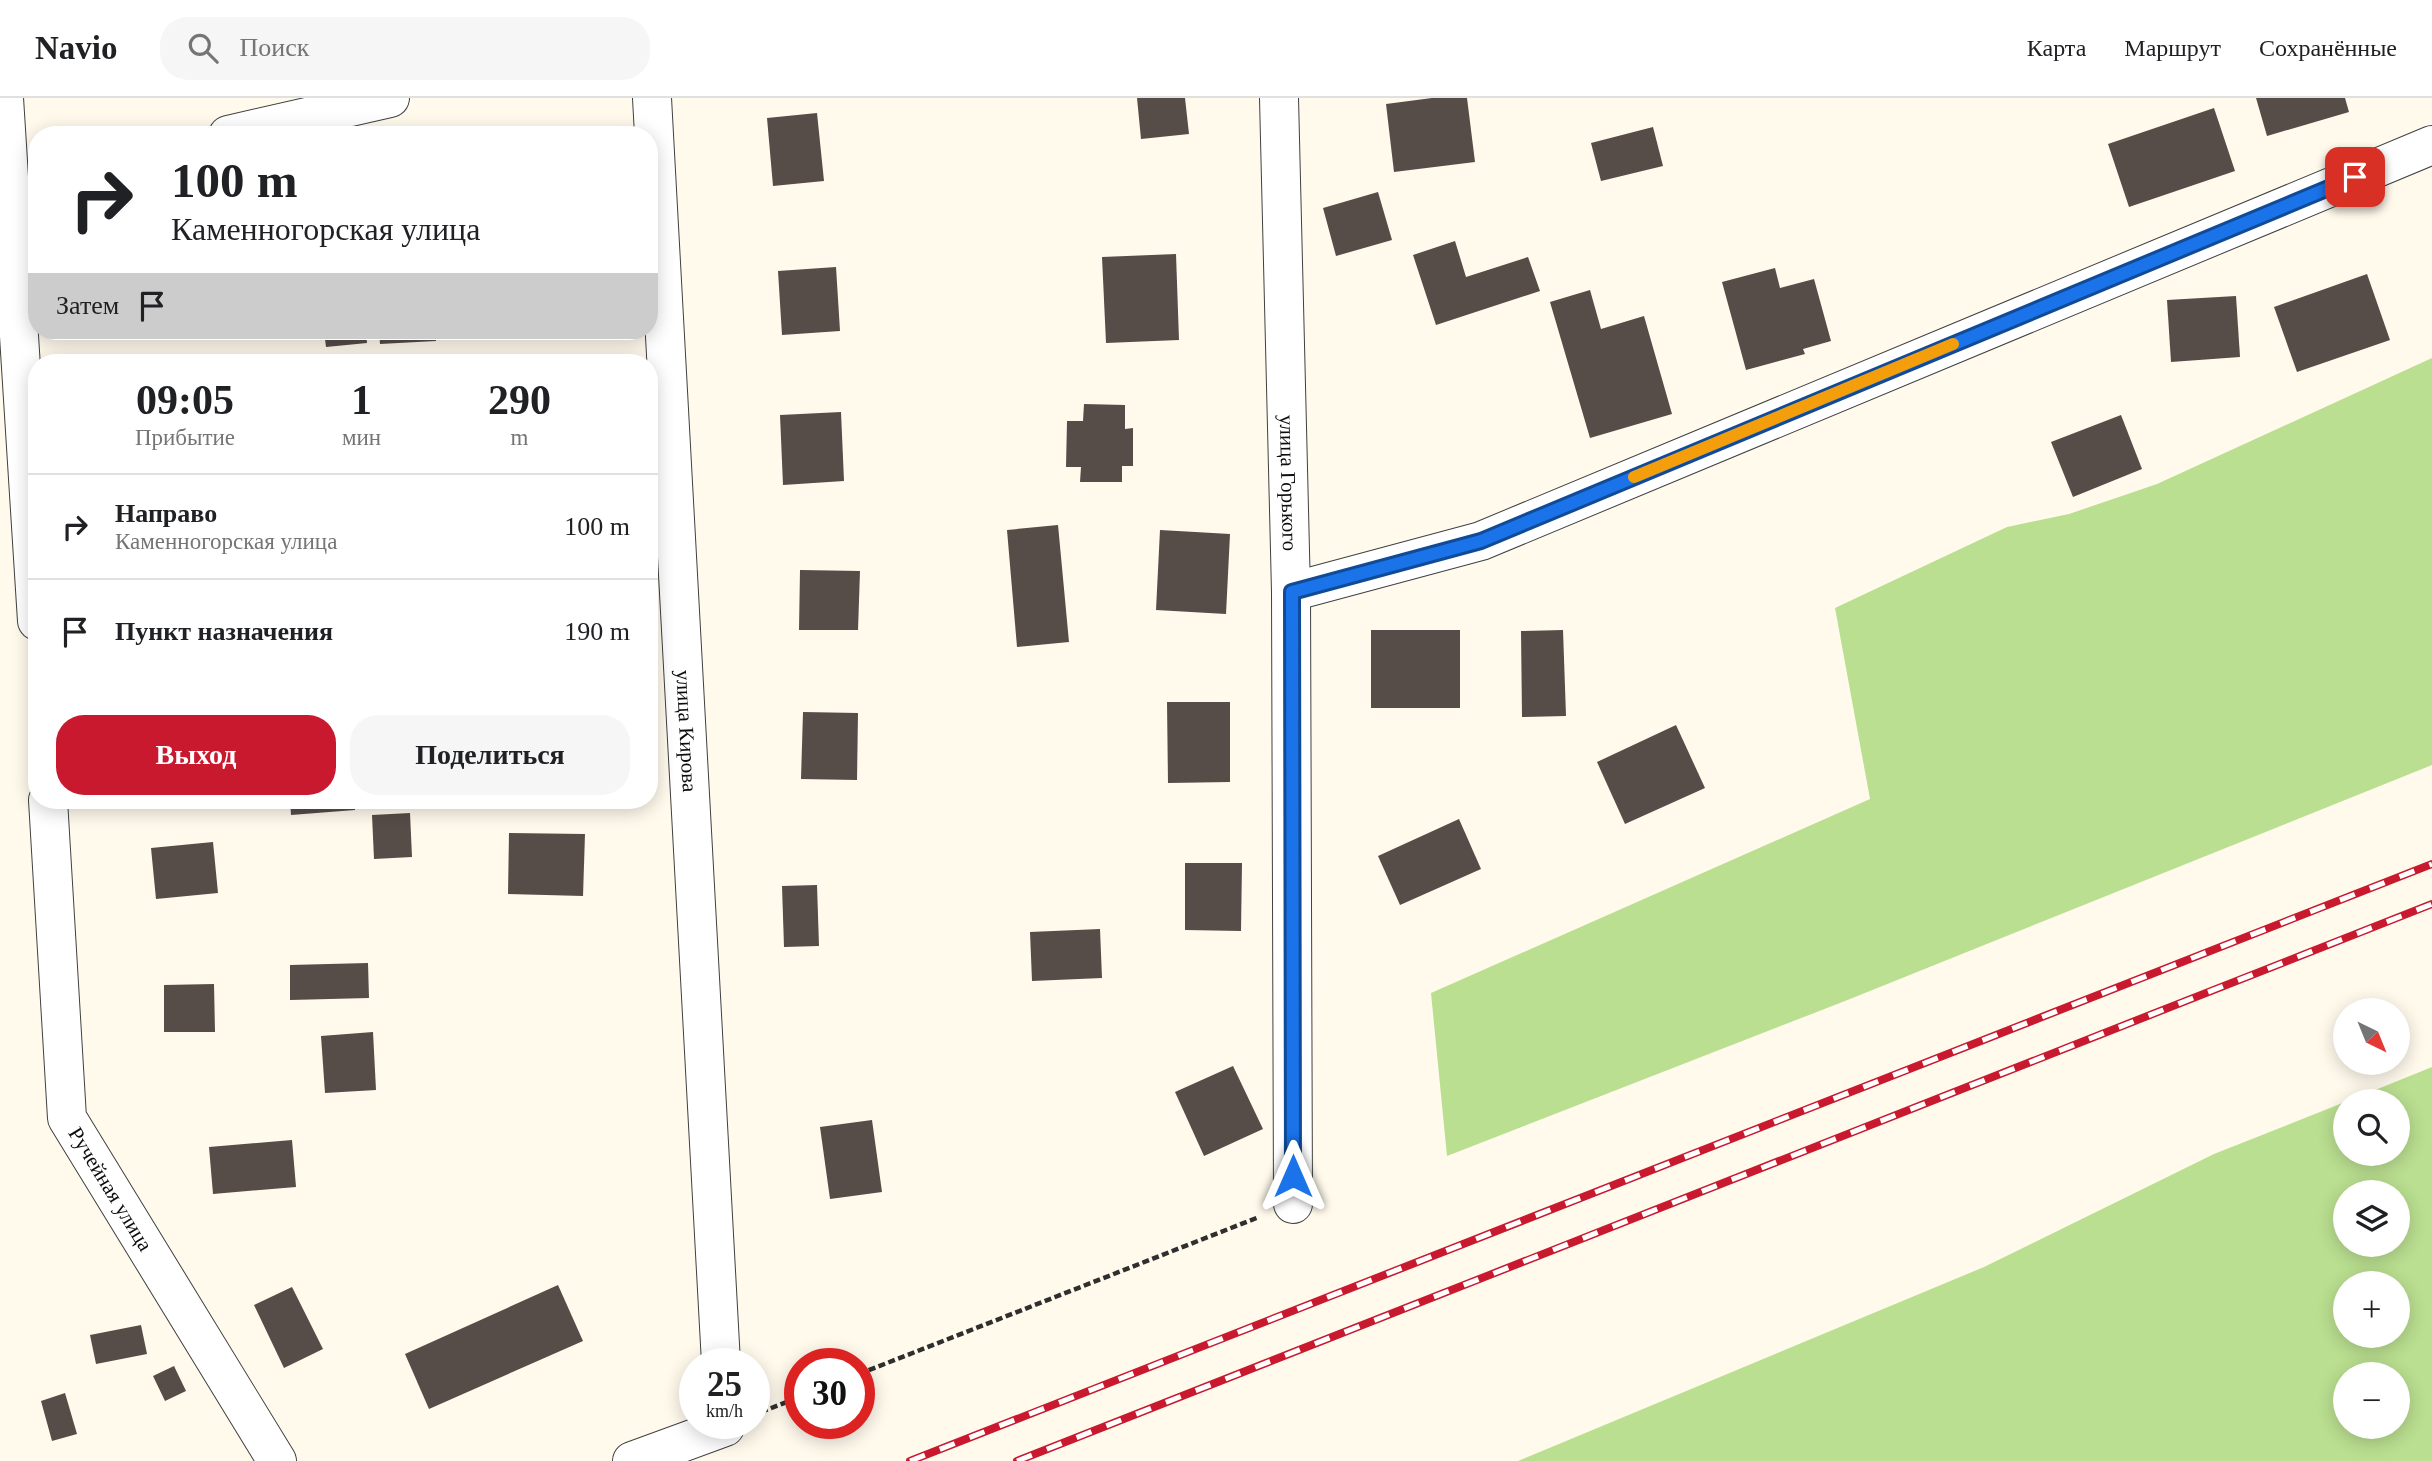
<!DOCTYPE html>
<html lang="ru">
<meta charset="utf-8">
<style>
body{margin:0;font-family:"Times New Roman",serif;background:#f6f6f6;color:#202124;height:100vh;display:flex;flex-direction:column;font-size:26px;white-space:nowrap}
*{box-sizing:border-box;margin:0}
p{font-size:23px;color:#757577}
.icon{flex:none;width:38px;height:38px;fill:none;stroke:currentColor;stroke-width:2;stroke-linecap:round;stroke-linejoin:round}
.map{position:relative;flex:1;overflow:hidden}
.panel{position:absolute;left:28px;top:256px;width:630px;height:455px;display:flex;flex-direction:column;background:#fff;border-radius:28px;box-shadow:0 4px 18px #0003}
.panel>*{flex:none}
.top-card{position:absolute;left:28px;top:28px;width:630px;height:214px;border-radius:28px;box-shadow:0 4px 18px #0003;background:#fff;color:#202124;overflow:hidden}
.needle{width:46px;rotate:137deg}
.fabs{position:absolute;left:2333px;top:900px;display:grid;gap:14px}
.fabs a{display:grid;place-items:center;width:77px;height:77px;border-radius:50%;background:#fff;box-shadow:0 4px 18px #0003;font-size:35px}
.speed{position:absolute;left:679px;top:1250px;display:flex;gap:14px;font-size:35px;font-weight:700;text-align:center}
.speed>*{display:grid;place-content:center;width:91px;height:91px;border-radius:50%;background:#fff;box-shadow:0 4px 18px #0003;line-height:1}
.speed small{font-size:18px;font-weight:400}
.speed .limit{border:10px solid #d22;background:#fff;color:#111}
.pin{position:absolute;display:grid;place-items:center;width:60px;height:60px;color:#fff;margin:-30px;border-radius:14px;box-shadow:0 4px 10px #0006}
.me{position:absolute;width:77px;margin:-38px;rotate:0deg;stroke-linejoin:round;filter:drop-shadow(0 0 5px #0008)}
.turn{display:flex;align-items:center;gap:24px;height:147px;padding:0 28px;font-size:32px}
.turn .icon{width:91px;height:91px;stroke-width:2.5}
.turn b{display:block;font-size:49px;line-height:60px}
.then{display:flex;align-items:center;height:66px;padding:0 28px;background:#0003;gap:14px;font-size:26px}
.eta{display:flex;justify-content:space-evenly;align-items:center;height:119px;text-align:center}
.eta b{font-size:42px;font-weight:700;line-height:49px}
.action{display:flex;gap:14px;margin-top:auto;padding:14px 28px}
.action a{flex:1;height:80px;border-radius:28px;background:#c8192f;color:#fff;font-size:28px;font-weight:700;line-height:80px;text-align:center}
.action a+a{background:#f6f6f6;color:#202124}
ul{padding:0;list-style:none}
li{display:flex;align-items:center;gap:21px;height:105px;padding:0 28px;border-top:2px solid #e0e0e0}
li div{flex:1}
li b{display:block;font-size:26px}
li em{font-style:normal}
header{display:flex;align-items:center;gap:42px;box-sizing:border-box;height:98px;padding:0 35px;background:#fff;border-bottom:2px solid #e0e0e0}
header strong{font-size:33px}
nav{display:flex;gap:38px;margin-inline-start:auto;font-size:24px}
.search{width:490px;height:63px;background:#f6f6f6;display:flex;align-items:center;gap:18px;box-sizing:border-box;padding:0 24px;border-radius:28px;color:#757577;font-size:26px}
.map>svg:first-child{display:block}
.forest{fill:#badf90;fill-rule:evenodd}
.building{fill:#564c48}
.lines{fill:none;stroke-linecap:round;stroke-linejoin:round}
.street-casing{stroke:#404040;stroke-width:40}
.path{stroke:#2f2f2f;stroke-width:4.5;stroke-dasharray:7 3.5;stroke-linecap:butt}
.street{stroke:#fff;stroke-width:38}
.rail-casing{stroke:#c8192f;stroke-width:8}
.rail{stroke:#fff;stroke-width:5;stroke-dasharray:16;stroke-linecap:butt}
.route-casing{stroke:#114b97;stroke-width:18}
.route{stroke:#1a73e8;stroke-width:12}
.slow{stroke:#f59e0b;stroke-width:12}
.labels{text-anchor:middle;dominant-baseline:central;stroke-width:7;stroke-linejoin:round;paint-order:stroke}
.street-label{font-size:21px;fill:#0d0d0d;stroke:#fff}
</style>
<header>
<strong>Navio</strong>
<div class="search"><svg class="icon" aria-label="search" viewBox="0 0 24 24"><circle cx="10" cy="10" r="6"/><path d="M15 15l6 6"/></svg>Поиск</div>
<nav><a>Карта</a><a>Маршрут</a><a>Сохранённые</a></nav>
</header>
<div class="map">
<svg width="2432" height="1363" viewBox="0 0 2432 1363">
<rect width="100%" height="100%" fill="#fffaec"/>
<g class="forest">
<polygon points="2432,260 2432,667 1845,903 1447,1058 1431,895 1870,701 1835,510 2007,429 2069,416 2157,386"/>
<path d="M2432,969v394h-914l466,-194 230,-113 131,-52v51h53v-52h-50zM2345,1094h53v52h-53zM2345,1185h53v52h-53zM2345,1276h53v52h-53z"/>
</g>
<g class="building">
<polygon points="1137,0 1185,0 1189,36 1141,41"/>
<polygon points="1432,0 1467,0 1475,64 1394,74 1386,6"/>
<polygon points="2256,0 2345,0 2349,14 2267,38"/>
<polygon points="2214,10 2235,73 2129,109 2108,46"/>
<polygon points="817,15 824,83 773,88 767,20"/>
<polygon points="1653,29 1663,68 1601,83 1591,45"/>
<polygon points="1378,94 1392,142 1336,158 1323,110"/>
<polygon points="1455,143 1466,179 1528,159 1540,193 1436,227 1413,157"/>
<polygon points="1176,156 1179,242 1106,245 1102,159"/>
<polygon points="836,169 840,233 782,237 778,173"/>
<polygon points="1775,170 1780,190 1814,181 1831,243 1803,251 1805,256 1746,272 1722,184"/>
<polygon points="2367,176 2390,242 2297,274 2274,209"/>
<polygon points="1590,192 1601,231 1644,218 1672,316 1590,340 1550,204"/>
<polygon points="2236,198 2240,259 2171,264 2167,202"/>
<polygon points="324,233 366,233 367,245 326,249"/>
<polygon points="379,233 436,233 436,243 380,246"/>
<polygon points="1084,306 1125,307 1125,331 1133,330 1133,368 1122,368 1122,384 1080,384 1081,369 1066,369 1067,323 1083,323"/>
<polygon points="841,314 844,383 783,387 780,317"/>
<polygon points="2121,317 2142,371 2073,399 2051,344"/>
<polygon points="1058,427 1069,544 1017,549 1007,432"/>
<polygon points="1160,432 1230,436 1226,516 1156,512"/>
<polygon points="800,472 860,473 858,532 799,532"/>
<rect x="1371" y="532" width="89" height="78"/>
<polygon points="1563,532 1566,618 1522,619 1521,533"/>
<polygon points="1167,604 1230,604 1230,684 1168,685"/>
<polygon points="803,614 858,615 857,682 801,681"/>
<polygon points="1676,627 1705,690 1625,726 1597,664"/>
<polygon points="290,702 355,702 355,712 291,717"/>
<polygon points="410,715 412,759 374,761 372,717"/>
<polygon points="1459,721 1481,771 1400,807 1378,758"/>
<polygon points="509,735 585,736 583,798 508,796"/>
<polygon points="213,744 218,795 156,801 151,750"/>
<polygon points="1185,765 1242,765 1241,833 1185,832"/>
<polygon points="817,787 819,848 784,849 782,788"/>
<polygon points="1100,831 1102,880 1032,883 1030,834"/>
<polygon points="368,865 369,900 290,902 290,867"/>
<polygon points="214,886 215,934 164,934 164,887"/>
<polygon points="373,934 376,992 325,995 321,938"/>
<polygon points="1233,968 1263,1031 1204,1058 1175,994"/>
<polygon points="872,1022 882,1094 830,1101 820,1029"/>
<polygon points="292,1042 296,1089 213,1096 209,1049"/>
<polygon points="558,1187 583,1243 429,1311 405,1256"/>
<polygon points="292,1189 323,1251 284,1270 254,1207"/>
<polygon points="141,1227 147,1256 96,1266 90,1237"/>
<polygon points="174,1268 186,1293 165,1303 153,1278"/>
<polygon points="65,1295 77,1336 52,1343 41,1303"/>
</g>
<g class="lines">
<defs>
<g id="street">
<polyline points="4,0 37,523"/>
<path id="s1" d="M652,0l69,1265"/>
<path id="s2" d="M1279,0l12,494 2,612"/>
<polyline points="228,37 390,0"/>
<polyline points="1291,494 1481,443 2432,47"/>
<path id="s3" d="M48,702l19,318 210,343"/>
<polyline points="632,1363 725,1329 724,1325"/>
</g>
</defs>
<use href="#street" class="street-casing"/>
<g class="path">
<polyline points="859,1276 1259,1119"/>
<polyline points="761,1314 800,1299"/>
</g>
<use href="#street" class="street"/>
<defs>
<g id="rail">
<polyline points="910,1363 2432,766"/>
<polyline points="1017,1363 2432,806"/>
</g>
</defs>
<use href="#rail" class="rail-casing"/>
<use href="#rail" class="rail"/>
</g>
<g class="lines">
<defs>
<polyline id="route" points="1293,1078 1292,494 1481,443 2355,79"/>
</defs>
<use href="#route" class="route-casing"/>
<use href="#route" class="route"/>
<polyline class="slow" points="1634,379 1953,246"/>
</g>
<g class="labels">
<g class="street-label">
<text stroke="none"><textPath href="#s2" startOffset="385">улица Горького</textPath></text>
<text stroke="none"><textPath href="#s1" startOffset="634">улица Кирова</textPath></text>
<text stroke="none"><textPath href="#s3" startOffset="402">Ручейная улица</textPath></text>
</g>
</g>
</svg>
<div class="fabs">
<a><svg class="needle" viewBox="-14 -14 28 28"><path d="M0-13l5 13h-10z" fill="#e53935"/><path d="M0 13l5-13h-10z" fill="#757577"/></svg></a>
<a><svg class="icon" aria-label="search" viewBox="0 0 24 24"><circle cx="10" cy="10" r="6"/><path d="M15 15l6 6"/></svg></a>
<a><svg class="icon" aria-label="layers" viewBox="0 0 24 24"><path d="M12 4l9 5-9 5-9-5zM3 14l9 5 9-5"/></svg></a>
<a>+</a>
<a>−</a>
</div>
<div class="speed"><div>25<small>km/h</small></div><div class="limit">30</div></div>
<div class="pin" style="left:2355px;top:79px;background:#d93025"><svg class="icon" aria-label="arrive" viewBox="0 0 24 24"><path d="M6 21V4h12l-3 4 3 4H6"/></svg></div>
<svg class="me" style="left:1293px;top:1078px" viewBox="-20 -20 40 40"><path d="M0-17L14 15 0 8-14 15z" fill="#1a73e8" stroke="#fff" stroke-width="4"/></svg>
<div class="top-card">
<div class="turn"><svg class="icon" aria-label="right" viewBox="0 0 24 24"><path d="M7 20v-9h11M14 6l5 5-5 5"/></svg><div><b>100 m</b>Каменногорская улица</div></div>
<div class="then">Затем<svg class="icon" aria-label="arrive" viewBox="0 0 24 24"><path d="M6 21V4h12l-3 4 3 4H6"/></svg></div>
</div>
<section class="panel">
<div class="eta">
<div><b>09:05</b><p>Прибытие</p></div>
<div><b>1</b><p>мин</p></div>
<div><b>290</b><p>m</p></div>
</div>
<ul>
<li><svg class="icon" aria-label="right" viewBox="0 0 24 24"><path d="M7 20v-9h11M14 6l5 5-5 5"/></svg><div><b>Направо</b><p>Каменногорская улица</p></div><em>100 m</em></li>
<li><svg class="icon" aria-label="arrive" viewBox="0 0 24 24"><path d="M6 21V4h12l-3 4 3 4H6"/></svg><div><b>Пункт назначения</b></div><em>190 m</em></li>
</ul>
<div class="action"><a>Выход</a><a>Поделиться</a></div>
</section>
</div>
